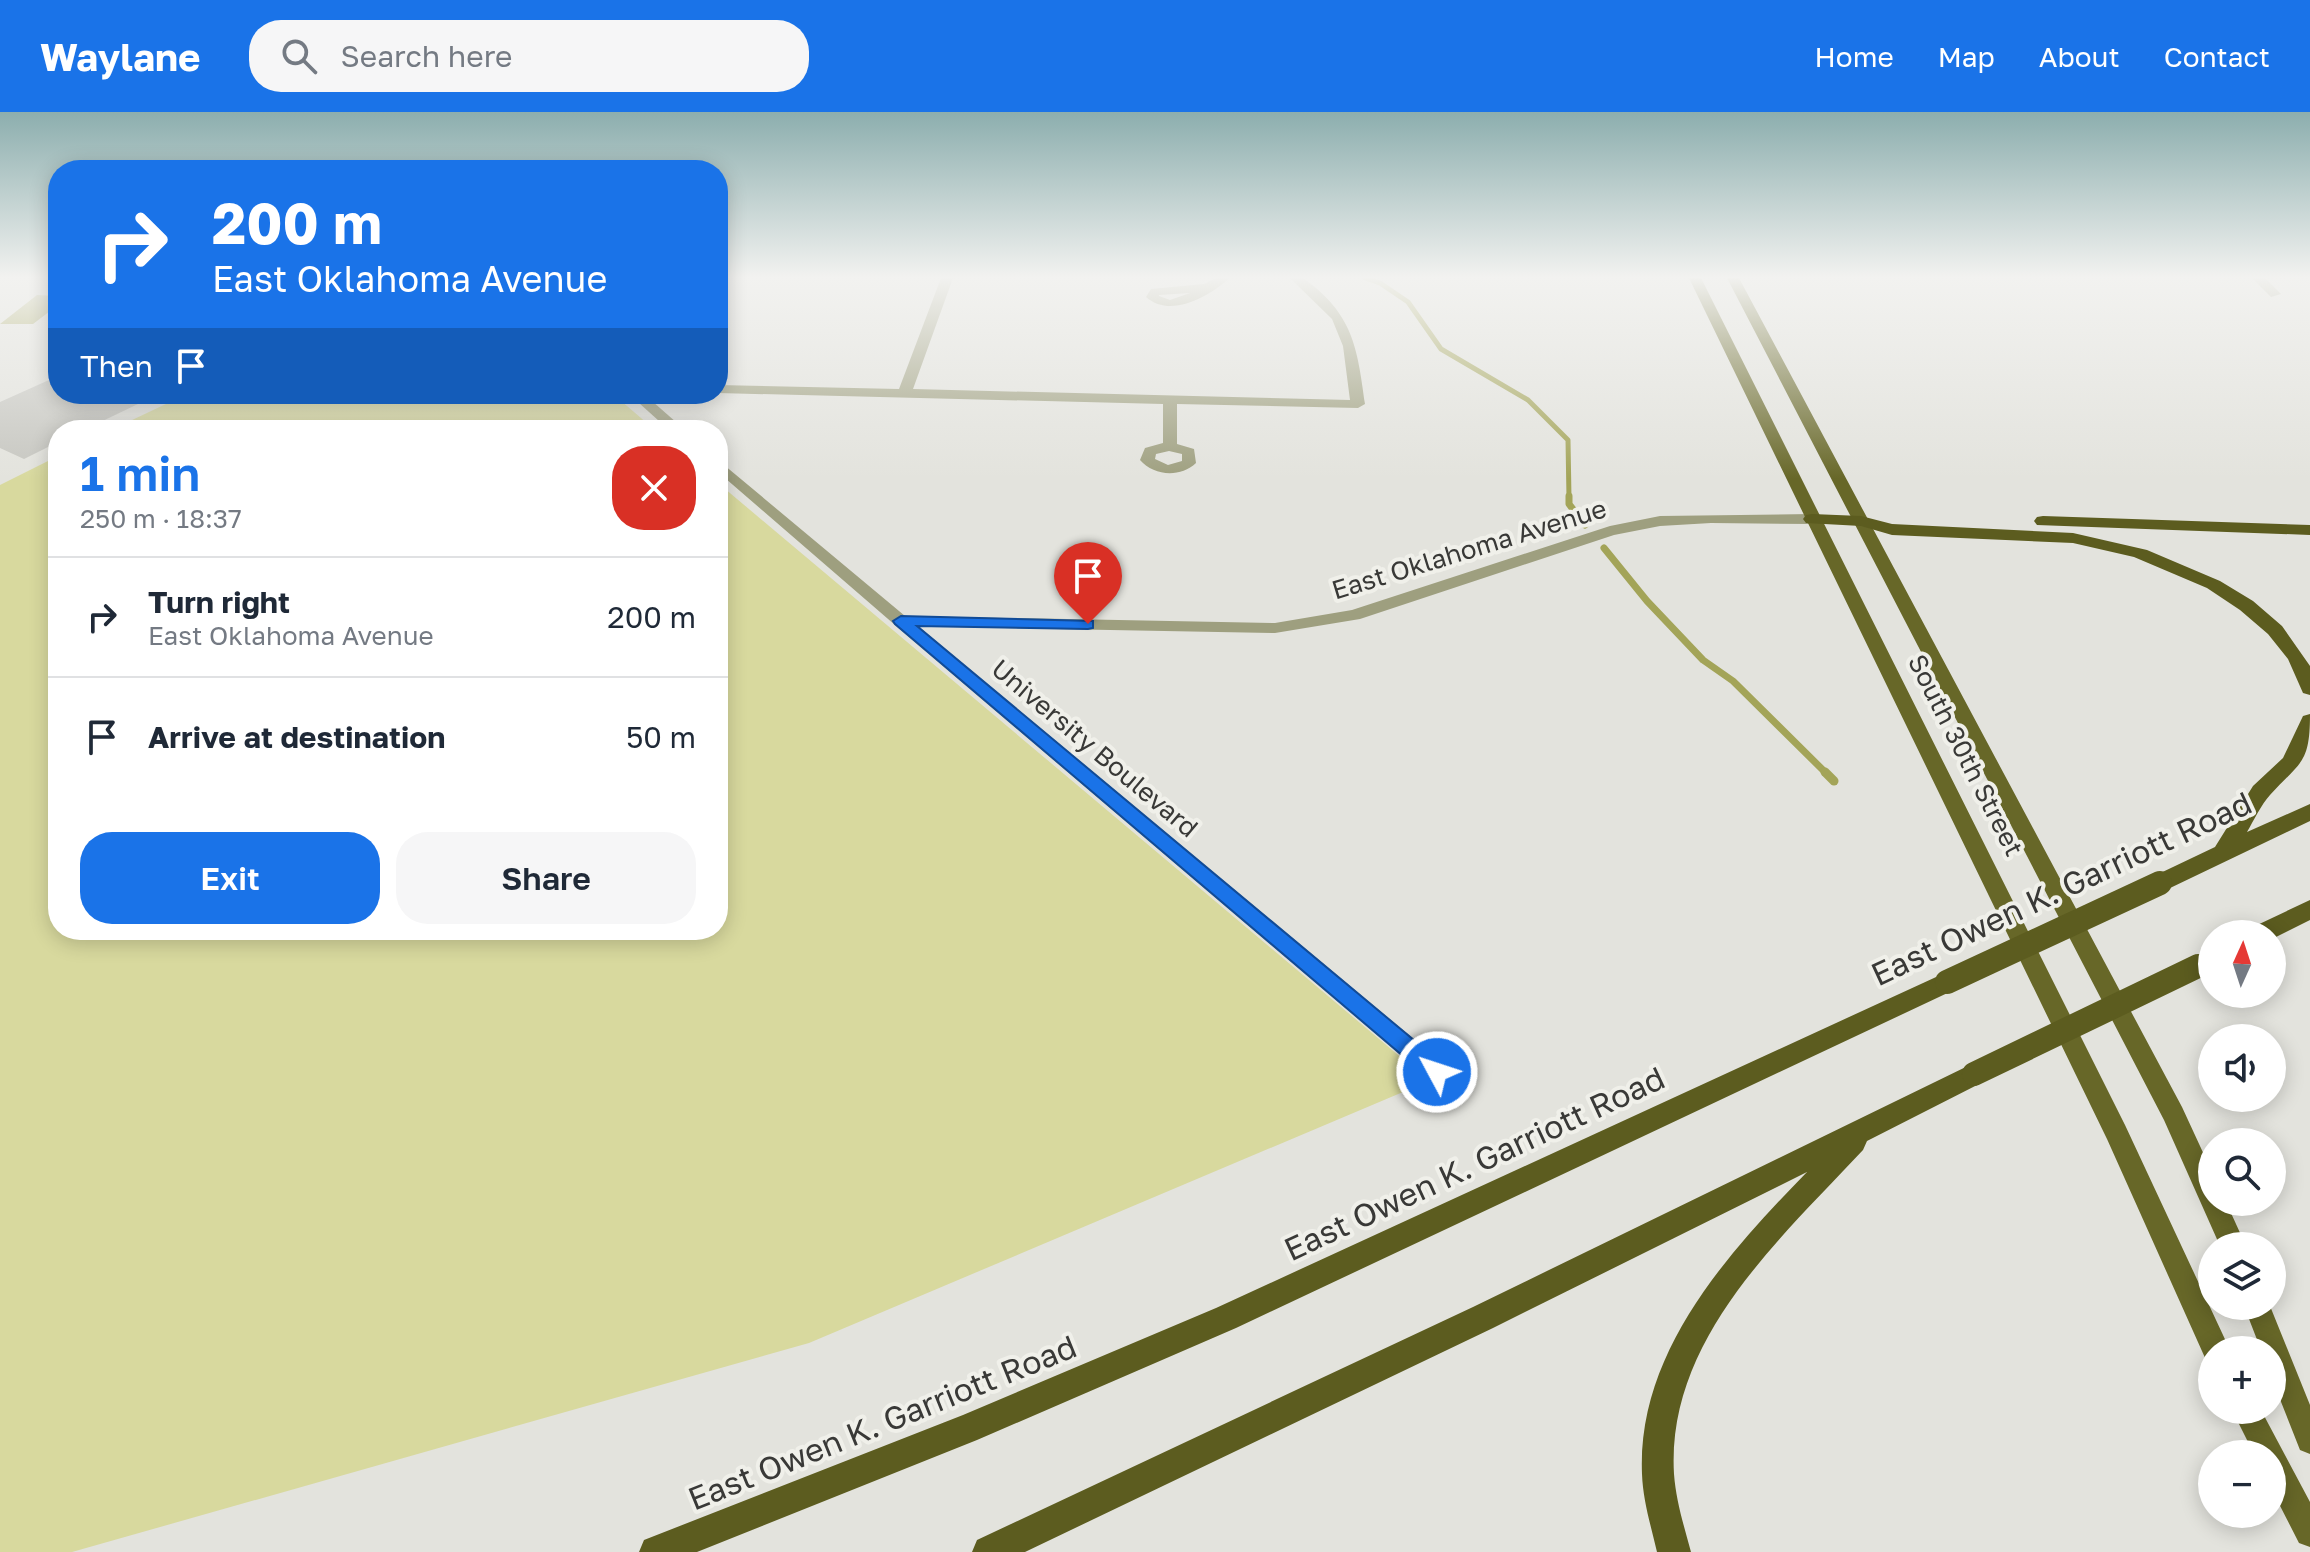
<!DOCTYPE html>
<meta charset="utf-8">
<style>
body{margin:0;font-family:"Golos Text",sans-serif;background:#f6f6f7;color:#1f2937;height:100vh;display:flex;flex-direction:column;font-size:30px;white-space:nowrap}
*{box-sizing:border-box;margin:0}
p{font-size:26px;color:#747a83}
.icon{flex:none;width:44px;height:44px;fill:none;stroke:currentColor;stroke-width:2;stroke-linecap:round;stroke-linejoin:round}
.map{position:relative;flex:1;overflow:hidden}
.side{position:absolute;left:48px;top:308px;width:680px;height:520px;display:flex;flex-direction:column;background:#fff;border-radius:32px;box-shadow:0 4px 20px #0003}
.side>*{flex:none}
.banner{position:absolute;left:48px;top:48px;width:680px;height:244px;border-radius:32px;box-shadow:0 4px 20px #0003;background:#1a73e8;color:#fff;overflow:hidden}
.needle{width:52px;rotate:3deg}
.controls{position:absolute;left:2198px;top:808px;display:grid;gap:16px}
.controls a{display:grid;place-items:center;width:88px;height:88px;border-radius:50%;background:#fff;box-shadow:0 4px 20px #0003;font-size:40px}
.pin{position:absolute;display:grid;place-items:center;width:68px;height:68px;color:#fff;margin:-82px -34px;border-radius:50% 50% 50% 0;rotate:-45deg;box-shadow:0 0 8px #0007}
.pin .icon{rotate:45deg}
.me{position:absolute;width:88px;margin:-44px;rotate:310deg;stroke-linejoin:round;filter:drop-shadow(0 0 6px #0008)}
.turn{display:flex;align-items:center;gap:28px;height:168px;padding:0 32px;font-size:36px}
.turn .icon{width:104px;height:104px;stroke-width:2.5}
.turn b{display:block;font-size:56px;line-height:68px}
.then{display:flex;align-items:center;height:76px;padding:0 32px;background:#0003;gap:16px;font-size:30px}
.round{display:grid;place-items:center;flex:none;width:84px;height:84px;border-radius:32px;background:#f6f6f7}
.headline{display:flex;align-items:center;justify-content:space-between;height:136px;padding:0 32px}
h1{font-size:48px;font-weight:600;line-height:60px;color:#1a73e8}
.primary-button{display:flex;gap:16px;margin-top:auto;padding:16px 32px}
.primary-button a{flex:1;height:92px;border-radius:32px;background:#1a73e8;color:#fff;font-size:32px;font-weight:600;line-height:92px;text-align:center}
.primary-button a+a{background:#f6f6f7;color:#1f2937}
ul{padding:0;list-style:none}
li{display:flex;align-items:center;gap:24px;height:120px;padding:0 32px;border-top:2px solid #e0e1e3}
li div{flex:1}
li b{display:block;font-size:30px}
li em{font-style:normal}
header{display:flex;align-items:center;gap:48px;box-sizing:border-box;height:112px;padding:0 40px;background:#1a73e8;color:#fff}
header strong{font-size:38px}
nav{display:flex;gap:44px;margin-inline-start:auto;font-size:28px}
.search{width:560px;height:72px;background:#f6f6f7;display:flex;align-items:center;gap:20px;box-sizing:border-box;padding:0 28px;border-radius:32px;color:#747a83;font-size:30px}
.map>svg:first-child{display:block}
.green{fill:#d8d99e}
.water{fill:#a3a458}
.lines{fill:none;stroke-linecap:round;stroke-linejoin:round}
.stream-far2{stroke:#a3a458;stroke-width:5}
.stream-far1{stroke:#a3a458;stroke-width:7}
.stream{stroke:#a3a458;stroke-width:9}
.building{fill:#c6c6c0}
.minor{fill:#9e9f7f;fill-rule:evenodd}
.tertiary{fill:#9e9f7f;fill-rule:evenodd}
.primary{fill:#676728;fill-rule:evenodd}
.trunk{fill:#5c5c1f;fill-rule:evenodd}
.trunk-bridge{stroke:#5c5c1f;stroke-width:24}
.route{fill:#1a73e8;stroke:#114b97;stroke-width:2}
.labels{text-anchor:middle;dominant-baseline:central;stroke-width:8;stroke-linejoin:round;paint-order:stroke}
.street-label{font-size:26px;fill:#393937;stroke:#f0f0ea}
.near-street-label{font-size:32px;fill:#393937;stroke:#f0f0ea}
</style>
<header>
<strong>Waylane</strong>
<div class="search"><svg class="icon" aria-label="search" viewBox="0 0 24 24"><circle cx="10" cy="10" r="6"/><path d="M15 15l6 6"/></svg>Search here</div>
<nav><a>Home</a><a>Map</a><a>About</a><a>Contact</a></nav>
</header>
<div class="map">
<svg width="2310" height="1440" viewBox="0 0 2310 1440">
<rect width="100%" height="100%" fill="#e3e3dd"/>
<g class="green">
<polygon points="187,282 613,282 655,318 111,318"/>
<polygon points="58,344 58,818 718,818 718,371 1429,969 809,1231 72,1440 0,1440 0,373"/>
</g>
<polygon class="water" points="37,183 58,184 58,193 33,212 0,212"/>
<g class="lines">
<polyline class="stream-far2" points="1365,166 1380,171 1408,190 1441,237 1528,288 1568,328 1569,386"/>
<g class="stream-far1">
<polyline points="1569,384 1569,392 1585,413"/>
<polyline points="1604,436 1647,489 1703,548 1733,569 1827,662"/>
</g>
<polyline class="stream" points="1825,660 1834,669"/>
</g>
<polygon class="building" points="58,264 58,282 116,282 140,291 84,318 58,318 58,330 24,347 0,336 0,290"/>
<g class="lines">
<g class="minor">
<path d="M941,166h12l-40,111 437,11 -7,-54 -11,-27 -42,-41h13c50,36 54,68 62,126l-7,4 -181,-4v40l17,5 2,14c-16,15 -42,13 -56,-3l5,-12 18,-5v-39l-445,-11v-8l181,4zM1169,339l13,3v7l-14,4 -13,-6 1,-5z"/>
<path d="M1216,166h14c-21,18 -59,41 -84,19l5,-8 53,-5zM1190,181l-20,7 -11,-4v-1z"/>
<polygon points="2252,166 2265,166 2281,182 2271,185"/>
<polygon points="901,504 907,505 1445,953 1449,960 1445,967 1437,970 1429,967 895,513 892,509 895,505"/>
</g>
<g class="tertiary">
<polygon points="629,282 644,282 685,318 669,318"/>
<polygon points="718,348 905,504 1275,511 1352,498 1610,414 1660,404 1812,402 1820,407 1812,412 1711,411 1660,414 1614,423 1360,507 1275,521 901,514 895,513 718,360"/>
</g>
<g class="primary">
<polygon points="1689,166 1701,166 2125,1013 2230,1238 2212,1238 2212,1250 2206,1248 2107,1027"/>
<polygon points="1727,166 1739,166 2182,995 2212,1060 2212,1090 2226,1090 2246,1134 2220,1134 2164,1008"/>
<polygon points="2244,1194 2270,1194 2310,1293 2310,1342 2300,1338 2272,1267 2272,1238 2261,1238"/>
<polygon points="2232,1298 2261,1298 2310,1390 2310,1435 2299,1431 2272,1378 2272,1342 2254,1342"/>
</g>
<g class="trunk">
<polygon points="1812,402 1861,404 1892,412 2073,421 2147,438 2220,469 2253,489 2282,514 2310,554 2310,583 2303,581 2288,547 2268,522 2240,498 2207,476 2134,445 2073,431 1892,423 1861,414 1806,411 1803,407 1806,403"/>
<polygon points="2043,404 2310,413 2310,423 2037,413 2034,409 2037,405"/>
<path d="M2310,602c0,50 -9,47 -40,81 -9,10 -16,25 -23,37l63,-28v17l-142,68 -8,3 -8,-3 -3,-6 3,-6 63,-30 38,-61 30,-28 20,-42z"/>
<polygon points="2310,788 2310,808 2272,827 2272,822 2249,822 2253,815"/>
<polygon points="1947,860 1956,863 1959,870 1956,877 1236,1216 977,1328 697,1440 639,1440 644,1428 963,1303 1216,1196"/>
<path d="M1974,951l9,3 4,8 -4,8 -116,59 -4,9c-83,89 -197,190 -189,324 2,27 10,52 17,78h-34c-6,-26 -14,-51 -15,-78 -5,-122 86,-221 165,-302l-314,156 -468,224h-53l5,-12 496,-233z"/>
</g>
<g class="trunk-bridge">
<polyline points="1947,870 2160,771"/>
<polyline points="1974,962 2198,854"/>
</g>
</g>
<linearGradient id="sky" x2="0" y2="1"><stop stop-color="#8caeae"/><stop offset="0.45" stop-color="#f2f2f0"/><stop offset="1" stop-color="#f2f2f0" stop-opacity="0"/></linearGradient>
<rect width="2310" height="367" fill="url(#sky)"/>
<polygon class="route" points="901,504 1093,509 1093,516 1088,517 917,514 1445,954 1448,960 1445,967 1437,969 1430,967 895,512 893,509"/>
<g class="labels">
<g class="street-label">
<text transform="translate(1469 437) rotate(-17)">East Oklahoma Avenue</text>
<text transform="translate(1095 636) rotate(40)">University Boulevard</text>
<text transform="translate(1966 643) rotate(63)">South 30th Street</text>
</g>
<g class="near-street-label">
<text transform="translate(2061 776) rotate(-25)">East Owen K. Garriott Road</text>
<text transform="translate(1474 1051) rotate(-25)">East Owen K. Garriott Road</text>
<text transform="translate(882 1310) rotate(-22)">East Owen K. Garriott Road</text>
</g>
</g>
</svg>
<div class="controls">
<a><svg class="needle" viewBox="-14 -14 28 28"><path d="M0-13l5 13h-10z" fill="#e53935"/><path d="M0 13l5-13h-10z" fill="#747a83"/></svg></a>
<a><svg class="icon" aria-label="sound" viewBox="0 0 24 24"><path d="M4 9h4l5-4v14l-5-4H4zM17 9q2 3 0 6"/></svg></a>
<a><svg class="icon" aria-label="search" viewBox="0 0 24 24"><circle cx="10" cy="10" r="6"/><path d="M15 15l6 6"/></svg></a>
<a><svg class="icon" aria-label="layers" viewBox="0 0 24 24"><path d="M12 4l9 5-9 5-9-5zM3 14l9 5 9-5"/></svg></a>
<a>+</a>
<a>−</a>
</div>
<div class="pin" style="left:1088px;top:512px;background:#d93025"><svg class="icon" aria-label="arrive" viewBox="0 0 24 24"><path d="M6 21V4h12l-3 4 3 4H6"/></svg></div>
<svg class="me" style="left:1437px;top:960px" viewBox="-20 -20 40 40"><circle r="17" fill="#1a73e8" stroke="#fff" stroke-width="3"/><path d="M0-11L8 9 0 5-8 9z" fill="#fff"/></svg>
<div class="banner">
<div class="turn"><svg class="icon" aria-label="right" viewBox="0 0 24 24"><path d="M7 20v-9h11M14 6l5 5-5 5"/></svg><div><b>200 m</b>East Oklahoma Avenue</div></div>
<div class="then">Then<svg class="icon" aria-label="arrive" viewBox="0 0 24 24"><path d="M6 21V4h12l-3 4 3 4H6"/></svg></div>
</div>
<section class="side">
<div class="headline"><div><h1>1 min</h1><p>250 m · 18:37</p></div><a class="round" style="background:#d93025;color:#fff"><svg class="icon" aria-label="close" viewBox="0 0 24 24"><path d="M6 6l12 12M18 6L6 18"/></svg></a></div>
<ul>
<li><svg class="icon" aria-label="right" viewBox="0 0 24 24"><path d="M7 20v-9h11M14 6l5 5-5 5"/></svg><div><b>Turn right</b><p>East Oklahoma Avenue</p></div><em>200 m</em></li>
<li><svg class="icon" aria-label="arrive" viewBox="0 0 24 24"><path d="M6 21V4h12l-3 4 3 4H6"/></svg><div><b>Arrive at destination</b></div><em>50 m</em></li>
</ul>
<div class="primary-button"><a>Exit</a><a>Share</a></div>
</section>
</div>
